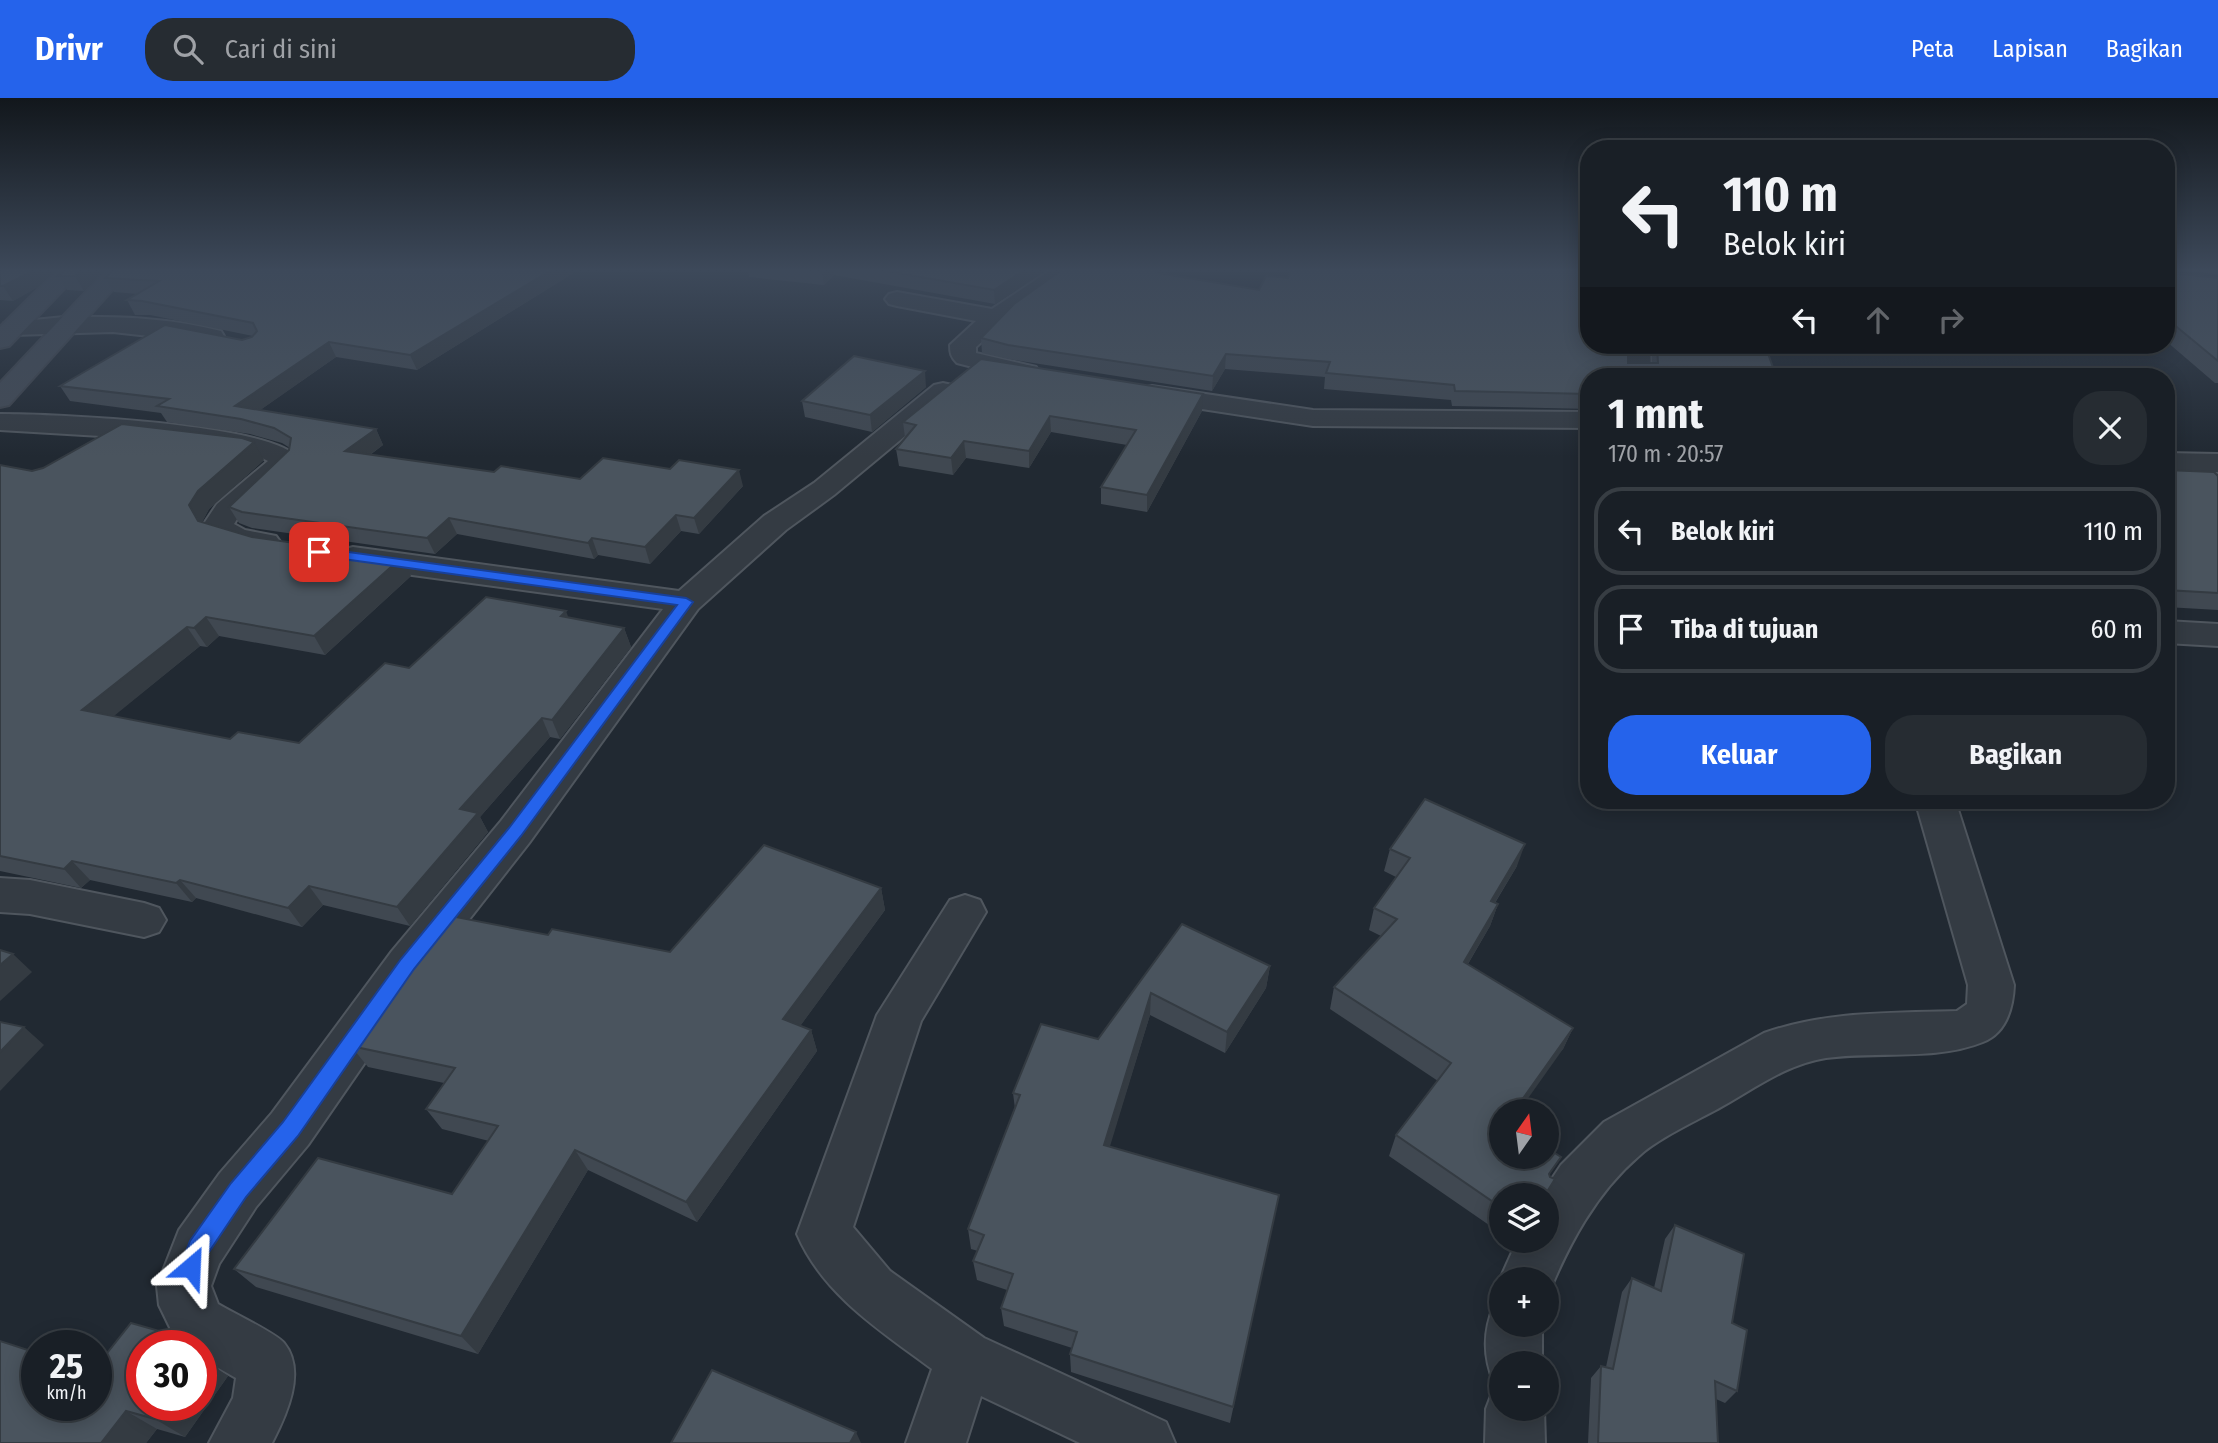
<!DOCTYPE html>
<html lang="id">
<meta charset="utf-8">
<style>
body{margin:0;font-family:"Fira Sans Condensed",sans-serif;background:#262c32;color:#f1f3f6;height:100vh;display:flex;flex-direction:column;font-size:26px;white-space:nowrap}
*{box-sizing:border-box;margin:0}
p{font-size:23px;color:#9fa2a7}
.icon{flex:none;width:38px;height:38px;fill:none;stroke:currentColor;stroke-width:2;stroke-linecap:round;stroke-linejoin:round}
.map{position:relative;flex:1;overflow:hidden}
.details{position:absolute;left:1580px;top:270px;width:595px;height:441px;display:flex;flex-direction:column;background:#191f26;border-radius:28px;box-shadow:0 4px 18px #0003,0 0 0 2px #373d43}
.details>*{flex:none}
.hud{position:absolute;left:1580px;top:42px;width:595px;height:214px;border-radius:28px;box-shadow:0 4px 18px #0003,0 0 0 2px #373d43;background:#191f26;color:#f1f3f6;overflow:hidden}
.needle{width:46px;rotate:14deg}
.controls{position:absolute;left:1489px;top:1001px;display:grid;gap:14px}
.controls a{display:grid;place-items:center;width:70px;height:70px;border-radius:50%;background:#191f26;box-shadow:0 4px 18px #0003,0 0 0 2px #373d43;font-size:35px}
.speed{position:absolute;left:21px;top:1232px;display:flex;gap:14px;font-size:35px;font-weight:700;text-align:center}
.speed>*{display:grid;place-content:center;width:91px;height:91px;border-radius:50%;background:#191f26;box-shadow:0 4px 18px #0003,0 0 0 2px #373d43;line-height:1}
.speed small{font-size:18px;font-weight:400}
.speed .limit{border:10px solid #d22;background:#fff;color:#111}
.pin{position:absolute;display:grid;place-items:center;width:60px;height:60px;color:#fff;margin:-30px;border-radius:14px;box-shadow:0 4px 10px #0006}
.me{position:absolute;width:77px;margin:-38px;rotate:26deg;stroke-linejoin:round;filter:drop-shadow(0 0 5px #0008)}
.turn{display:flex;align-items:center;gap:24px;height:147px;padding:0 28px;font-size:32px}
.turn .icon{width:91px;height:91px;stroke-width:2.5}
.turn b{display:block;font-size:49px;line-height:60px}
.lanes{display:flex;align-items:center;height:66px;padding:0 28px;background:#0003;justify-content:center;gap:35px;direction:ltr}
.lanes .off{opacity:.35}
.round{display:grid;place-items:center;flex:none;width:74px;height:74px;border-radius:28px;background:#262c32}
.headline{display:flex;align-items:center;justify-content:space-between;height:119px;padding:0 28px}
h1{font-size:42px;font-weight:700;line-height:52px}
.primary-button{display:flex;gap:14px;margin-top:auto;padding:14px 28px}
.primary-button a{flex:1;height:80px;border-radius:28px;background:#2563eb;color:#fff;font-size:28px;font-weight:700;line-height:80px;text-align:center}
.primary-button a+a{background:#262c32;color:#f1f3f6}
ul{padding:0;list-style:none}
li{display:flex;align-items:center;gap:21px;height:88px;margin:0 14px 10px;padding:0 14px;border:4px solid #373d43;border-radius:28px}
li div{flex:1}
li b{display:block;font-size:26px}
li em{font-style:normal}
header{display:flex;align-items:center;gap:42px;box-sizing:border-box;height:98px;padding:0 35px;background:#2563eb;color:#fff}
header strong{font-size:33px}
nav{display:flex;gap:38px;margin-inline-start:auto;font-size:24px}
.search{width:490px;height:63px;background:#262c32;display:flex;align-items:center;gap:18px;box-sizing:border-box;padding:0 24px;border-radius:28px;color:#9fa2a7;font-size:26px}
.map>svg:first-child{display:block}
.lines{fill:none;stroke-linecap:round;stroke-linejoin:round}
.minor-casing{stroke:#4f565e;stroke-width:4}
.secondary-casing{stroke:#3e444d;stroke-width:4}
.minor{fill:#343b43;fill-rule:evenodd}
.secondary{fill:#434b56;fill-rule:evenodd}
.wall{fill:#404851}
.shaded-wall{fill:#343b42}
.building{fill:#4a545e;stroke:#343b42;stroke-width:2}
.route{fill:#2563eb;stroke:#184099;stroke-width:2}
</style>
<header>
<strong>Drivr</strong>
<div class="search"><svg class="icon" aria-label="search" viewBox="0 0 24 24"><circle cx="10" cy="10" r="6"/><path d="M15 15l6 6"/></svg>Cari di sini</div>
<nav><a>Peta</a><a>Lapisan</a><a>Bagikan</a></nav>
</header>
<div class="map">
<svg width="2218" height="1345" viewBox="0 0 2218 1345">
<rect width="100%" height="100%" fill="#212932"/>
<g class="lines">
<defs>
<g id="minor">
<path d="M1052,171h26l-81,59 -21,19v6l60,14 4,6 -4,6 -9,2 -70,-18c-6,-6 -7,-10 -7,-18l26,-24 -79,-15 -8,-2 -4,-5 4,-5 8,-2 95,17z"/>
<path d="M64,219c53,-1 106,1 157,14l3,5 -3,5 -9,2 -99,-11 -100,3 -9,-2 -3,-5 3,-5z"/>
<polygon points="1626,247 1650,247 1651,278 1625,278"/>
<path d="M943,285l9,2 4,6 -4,6 -118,98 -48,35 -88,79 -169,234 -105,134 -116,168 -52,62 -37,57 -8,22 7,18c13,8 58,29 66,39 23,28 2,73 -12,100h-63l24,-45 3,-20 -35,-20v-12l-23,-2 -19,-39 -2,-19 22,-56 41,-57 52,-60 120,-162 109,-130 162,-212 -310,-42 -11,-3 -5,-7 5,-7 11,-3 326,44 85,-75 50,-33 120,-98z"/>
<polygon points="1152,288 1313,312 1589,314 1589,330 1313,328 1143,302 1139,296 1143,290"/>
<path d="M0,316c50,0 274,9 299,45l-7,11 -53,46 -5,8 11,6 31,6 5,7 -5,7c-26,6 -58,-3 -73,-25l14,-21 51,-43 -8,-4 -109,-18 -151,-9z"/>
<polygon points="2166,355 2218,356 2218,374 2166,373"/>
<polygon points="2166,523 2218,526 2218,548 2166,545"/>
<path d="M1915,702h40l59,185c-1,23 -8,48 -31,57 -46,19 -107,9 -157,16 -37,6 -65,26 -96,44 -25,15 -71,35 -91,54 -44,38 -70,88 -92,141v-18h-45v4l-2,-4 17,-38h30v-46h-6l20,-30 43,-43 160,-89c62,-22 128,-20 193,-22l10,-7 1,-19z"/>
<polygon points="0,780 30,782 144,805 159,810 166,822 159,834 144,839 30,816 0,814"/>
<path d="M965,797l15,5 6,12 -65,109 -68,206 37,44 94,67 182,84 9,21h-95l-99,-47 -15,47h-60l26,-74c-51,-38 -109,-74 -135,-135l80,-219 73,-115z"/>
<path d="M1502,1204v23h40v38h-40v46h42l1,34h-60l1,-34 8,-21 6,-2 -6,-3c-11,-27 -11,-51 0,-78z"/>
</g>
<g id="secondary">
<polygon points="59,171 83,171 9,248 0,250 0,229"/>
<polygon points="108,171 131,171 9,307 0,309 0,285"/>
</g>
</defs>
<use href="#minor" class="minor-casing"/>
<use href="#secondary" class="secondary-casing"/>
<use href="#minor" class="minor"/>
<use href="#secondary" class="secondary"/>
</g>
<g class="wall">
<polygon points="0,171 56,171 36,190 13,203 0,202"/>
<polygon points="64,171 105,171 84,193 67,192 58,178"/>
<polygon points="114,171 580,171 417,272 336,259 260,312 376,331 383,347 370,357 494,374 580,381 743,388 699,436 681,433 650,466 598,457 594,461 457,436 435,456 252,430 239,425 229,409 289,352 290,350 282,345 250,336 167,324 161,315 70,303 60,288 242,242 253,238 150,217 135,217 127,202 138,196 114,194 105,180"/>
<polygon points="748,171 1048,171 995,206 834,177 824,187 749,179"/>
<polygon points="1168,171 1165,176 1628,265 1652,265 1652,247 1765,247 1589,278 1589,311 1452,308 1451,302 1324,291 1325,279 1225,271 1212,293 1008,261 982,255 981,240"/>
<polygon points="2166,171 2218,171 2218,176 2173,172 2173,175 2218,180 2218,285 2215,285 2166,243"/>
<polygon points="981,261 1202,313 1147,414 1101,406 1101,389 1127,347 1051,334 1029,370 966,360 953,377 899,368 896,351 905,340 903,324"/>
<polygon points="926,289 872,334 805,319 802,303"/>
<polygon points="1589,316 1589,355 1583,354 1580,333 1585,317"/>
<polygon points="264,362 209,411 202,424 252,439 411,478 325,557 219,538 207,549 200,548 113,618 230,641 299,645 409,570 568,520 624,530 631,549 560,641 550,639 480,719 488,734 410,828 323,807 302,829 196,800 192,804 90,782 81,790 0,773 0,367 32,373 43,370"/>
<polygon points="2166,372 2218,378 2218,512 2166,509"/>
<polygon points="1390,751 1517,768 1495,805 1498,806 1490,828 1468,866 1573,930 1563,951 1502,1013 1502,1059 1555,1081 1546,1097 1502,1097 1502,1136 1389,1058 1396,1037 1438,983 1330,911 1334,889 1381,838 1369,832 1374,810 1396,779 1384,773"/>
<polygon points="881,790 885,812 800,928 811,932 817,953 697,1124 588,1072 478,1256 256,1189 234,1171 452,1096 489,1043 442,1031 426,1011 444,985 368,969 351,948 548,837 670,854"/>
<polygon points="1182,826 1270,868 1266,890 1225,955 1150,917 1109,1049 1279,1097 1230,1325 1071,1274 1070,1256 1072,1250 1004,1228 1001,1210 1007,1192 977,1182 973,1163 978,1153 971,1151 968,1131 1015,1011 1013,995 1098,941"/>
<polygon points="1675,1127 1732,1225 1737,1293 1725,1305 1716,1301 1718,1345 1588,1345 1591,1280 1601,1268 1606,1269 1622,1194 1632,1180 1654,1190 1665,1141"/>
<polygon points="131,1225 170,1236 187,1248 142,1248 142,1307 201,1307 201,1260 228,1278 185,1339 157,1331 146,1345 0,1345 0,1243 37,1255 37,1307 96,1307 96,1269"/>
</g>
<g class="shaded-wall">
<polygon points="32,171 56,171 36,190 13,203 3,188"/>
<polygon points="83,171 105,171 84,193 75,178"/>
<polygon points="553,171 580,171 417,272 410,257"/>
<polygon points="824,171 833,171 834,177 824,187 822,173"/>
<polygon points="1026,171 1048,171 995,206 994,192"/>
<polygon points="1160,171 1168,171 1158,189 1158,175"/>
<polygon points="329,244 336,259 246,322 235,308"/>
<polygon points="1226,256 1225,271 1212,293 1213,278"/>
<polygon points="925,273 926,289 872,334 870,317"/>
<polygon points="1203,296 1202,313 1147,414 1147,397"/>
<polygon points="1050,318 1051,334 1029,370 1029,353"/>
<polygon points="376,331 383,347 353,369 345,353"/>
<polygon points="964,343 966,360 953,377 951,360"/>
<polygon points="254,344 264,362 209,411 201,426 189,407 198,393"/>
<polygon points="739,372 743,388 699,436 694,420"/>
<polygon points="676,417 681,433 650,466 645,449"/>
<polygon points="449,420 457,436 435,456 427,440"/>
<polygon points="592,440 598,457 594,461 588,445"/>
<polygon points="401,460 411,478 325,557 314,538"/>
<polygon points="566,513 573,532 561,518"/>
<polygon points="206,519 219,538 207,549 194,530"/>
<polygon points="187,529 200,548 98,631 82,612"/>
<polygon points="624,530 631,549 560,641 552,622"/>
<polygon points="542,620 550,639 480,719 488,734 410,828 397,809 460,711"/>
<polygon points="1525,746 1517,768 1483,824 1491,803"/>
<polygon points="72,763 90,782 81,790 64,771"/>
<polygon points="180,782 196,800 192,804 176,785"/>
<polygon points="309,788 323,807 302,829 288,810"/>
<polygon points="881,790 885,812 790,942 783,921"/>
<polygon points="1498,806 1490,828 1456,886 1464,864"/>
<polygon points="13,856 32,874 0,903 0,867"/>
<polygon points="1270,868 1266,890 1225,955 1227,934"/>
<polygon points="1151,895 1150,917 1104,1068 1104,1047"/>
<polygon points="24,929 44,947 0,993 0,954"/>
<polygon points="1573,930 1563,951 1519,1013 1514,1013"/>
<polygon points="811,932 817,953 697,1124 686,1104"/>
<polygon points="575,1052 588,1072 478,1256 461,1238"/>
<polygon points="170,1236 187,1248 179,1248 171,1243"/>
<polygon points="201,1260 228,1278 185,1339 155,1321 165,1307 201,1307"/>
<polygon points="126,1313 157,1331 146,1345 101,1345"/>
<polygon points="856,1334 861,1345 850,1345"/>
</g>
<g class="building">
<polygon points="0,171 32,171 27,176 3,188 0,188"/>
<polygon points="65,171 83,171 75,178 58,178"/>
<polygon points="114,171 553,171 410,257 329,244 235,308 376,331 345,353 494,374 501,368 580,381 603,360 670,371 679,362 739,372 694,420 676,417 645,449 592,440 588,445 449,420 427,440 242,414 229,409 289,352 291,340 274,330 241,321 157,308 169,301 60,288 165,227 242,242 252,239 257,233 253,225 142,203 127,202 159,183 105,180"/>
<polygon points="799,171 824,171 822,173"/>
<polygon points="875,171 1026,171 994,192"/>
<polygon points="1063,171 1160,171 1158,175 1259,192 1266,178 1288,180 1291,171 1589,171 1589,247 1628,247 1628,265 1658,265 1657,247 1765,247 1776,278 1589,278 1589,296 1455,293 1454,287 1326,275 1330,264 1226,256 1213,278 1008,247 981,240 1014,206"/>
<polygon points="2167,171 2173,171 2173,175 2218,180 2218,263 2166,220 2166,173 2169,173"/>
<polygon points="854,258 925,273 870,317 802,303"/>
<polygon points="981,261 1203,296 1147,397 1101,389 1136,332 1050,318 1029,353 964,343 951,360 896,351 916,327 903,324"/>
<polygon points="1589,316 1589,339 1585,317"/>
<polygon points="122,326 242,340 254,344 198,393 189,407 198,423 252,439 401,460 314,538 206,519 194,530 187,529 82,612 230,641 238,634 299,645 385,565 409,570 486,499 566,513 561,518 624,530 552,622 542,620 460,711 478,715 397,809 309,788 288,810 180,782 176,785 72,763 64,771 0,758 0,367 32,373 43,370"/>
<polygon points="2166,372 2214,374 2218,378 2218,495 2166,492"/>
<polygon points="1425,701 1525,746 1491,803 1498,806 1464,864 1573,930 1514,1013 1502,1013 1502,1059 1547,1059 1547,1050 1561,1059 1549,1076 1550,1079 1555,1081 1545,1097 1502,1097 1502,1110 1396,1037 1451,965 1334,889 1397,821 1374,810 1410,760 1390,751"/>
<polygon points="764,747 881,790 783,921 811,932 686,1104 575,1052 461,1238 234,1171 318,1060 452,1096 498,1028 426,1011 455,970 351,948 451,818 548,837 552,831 670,854"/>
<polygon points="1182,826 1270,868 1227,934 1151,895 1104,1047 1279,1097 1233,1309 1070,1256 1077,1234 1001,1210 1013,1176 973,1163 984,1137 968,1131 1020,997 1013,995 1041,926 1098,941"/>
<polygon points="0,852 13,856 0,867"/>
<polygon points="0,924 24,929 0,954"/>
<polygon points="1675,1127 1744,1156 1732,1225 1747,1232 1737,1293 1715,1283 1718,1345 1598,1345 1601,1268 1613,1271 1632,1180 1661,1193"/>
<polygon points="131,1225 170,1236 171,1243 180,1248 142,1248 142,1307 165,1307 155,1321 126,1313 101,1345 0,1345 0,1243 37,1255 37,1307 96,1307 96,1269"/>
<polygon points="712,1272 856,1334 850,1345 671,1345"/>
</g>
<linearGradient id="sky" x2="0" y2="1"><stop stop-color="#12171c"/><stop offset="0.48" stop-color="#3d495a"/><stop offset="1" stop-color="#3d495a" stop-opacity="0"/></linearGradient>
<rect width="2218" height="359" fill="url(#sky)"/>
<polygon class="route" points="319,450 686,500 693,504 521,738 414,871 298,1038 246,1099 207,1157 199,1177 191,1181 183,1177 180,1169 190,1143 231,1085 283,1024 401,861 509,730 677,507 314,457 312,454"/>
</svg>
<div class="controls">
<a><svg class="needle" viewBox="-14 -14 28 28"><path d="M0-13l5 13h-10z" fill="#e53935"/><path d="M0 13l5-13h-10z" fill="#9fa2a7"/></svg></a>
<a><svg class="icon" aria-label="layers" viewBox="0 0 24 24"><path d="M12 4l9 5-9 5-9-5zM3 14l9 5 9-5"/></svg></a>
<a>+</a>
<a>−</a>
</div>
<div class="speed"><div>25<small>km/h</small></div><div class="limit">30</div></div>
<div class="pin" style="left:319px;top:454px;background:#d93025"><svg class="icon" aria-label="arrive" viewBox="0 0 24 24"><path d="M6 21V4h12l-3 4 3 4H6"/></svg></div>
<svg class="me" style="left:191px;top:1169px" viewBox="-20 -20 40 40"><path d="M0-17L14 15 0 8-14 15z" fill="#2563eb" stroke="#fff" stroke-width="4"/></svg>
<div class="hud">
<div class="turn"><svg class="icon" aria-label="left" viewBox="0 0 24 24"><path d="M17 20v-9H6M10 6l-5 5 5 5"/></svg><div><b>110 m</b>Belok kiri</div></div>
<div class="lanes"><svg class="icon" aria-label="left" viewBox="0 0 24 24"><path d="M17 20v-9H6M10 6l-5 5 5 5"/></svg><svg class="icon off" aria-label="ahead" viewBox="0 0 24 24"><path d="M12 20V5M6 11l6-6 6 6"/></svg><svg class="icon off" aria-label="right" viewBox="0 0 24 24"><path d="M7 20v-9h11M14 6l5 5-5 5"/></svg></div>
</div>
<section class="details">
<div class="headline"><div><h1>1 mnt</h1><p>170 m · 20:57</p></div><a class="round"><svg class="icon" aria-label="close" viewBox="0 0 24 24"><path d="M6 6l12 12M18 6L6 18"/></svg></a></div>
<ul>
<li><svg class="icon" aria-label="left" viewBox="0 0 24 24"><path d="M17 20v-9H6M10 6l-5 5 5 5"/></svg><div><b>Belok kiri</b></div><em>110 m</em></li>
<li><svg class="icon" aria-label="arrive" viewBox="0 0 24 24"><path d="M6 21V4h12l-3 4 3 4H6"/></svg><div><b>Tiba di tujuan</b></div><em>60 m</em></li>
</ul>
<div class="primary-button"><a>Keluar</a><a>Bagikan</a></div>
</section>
</div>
